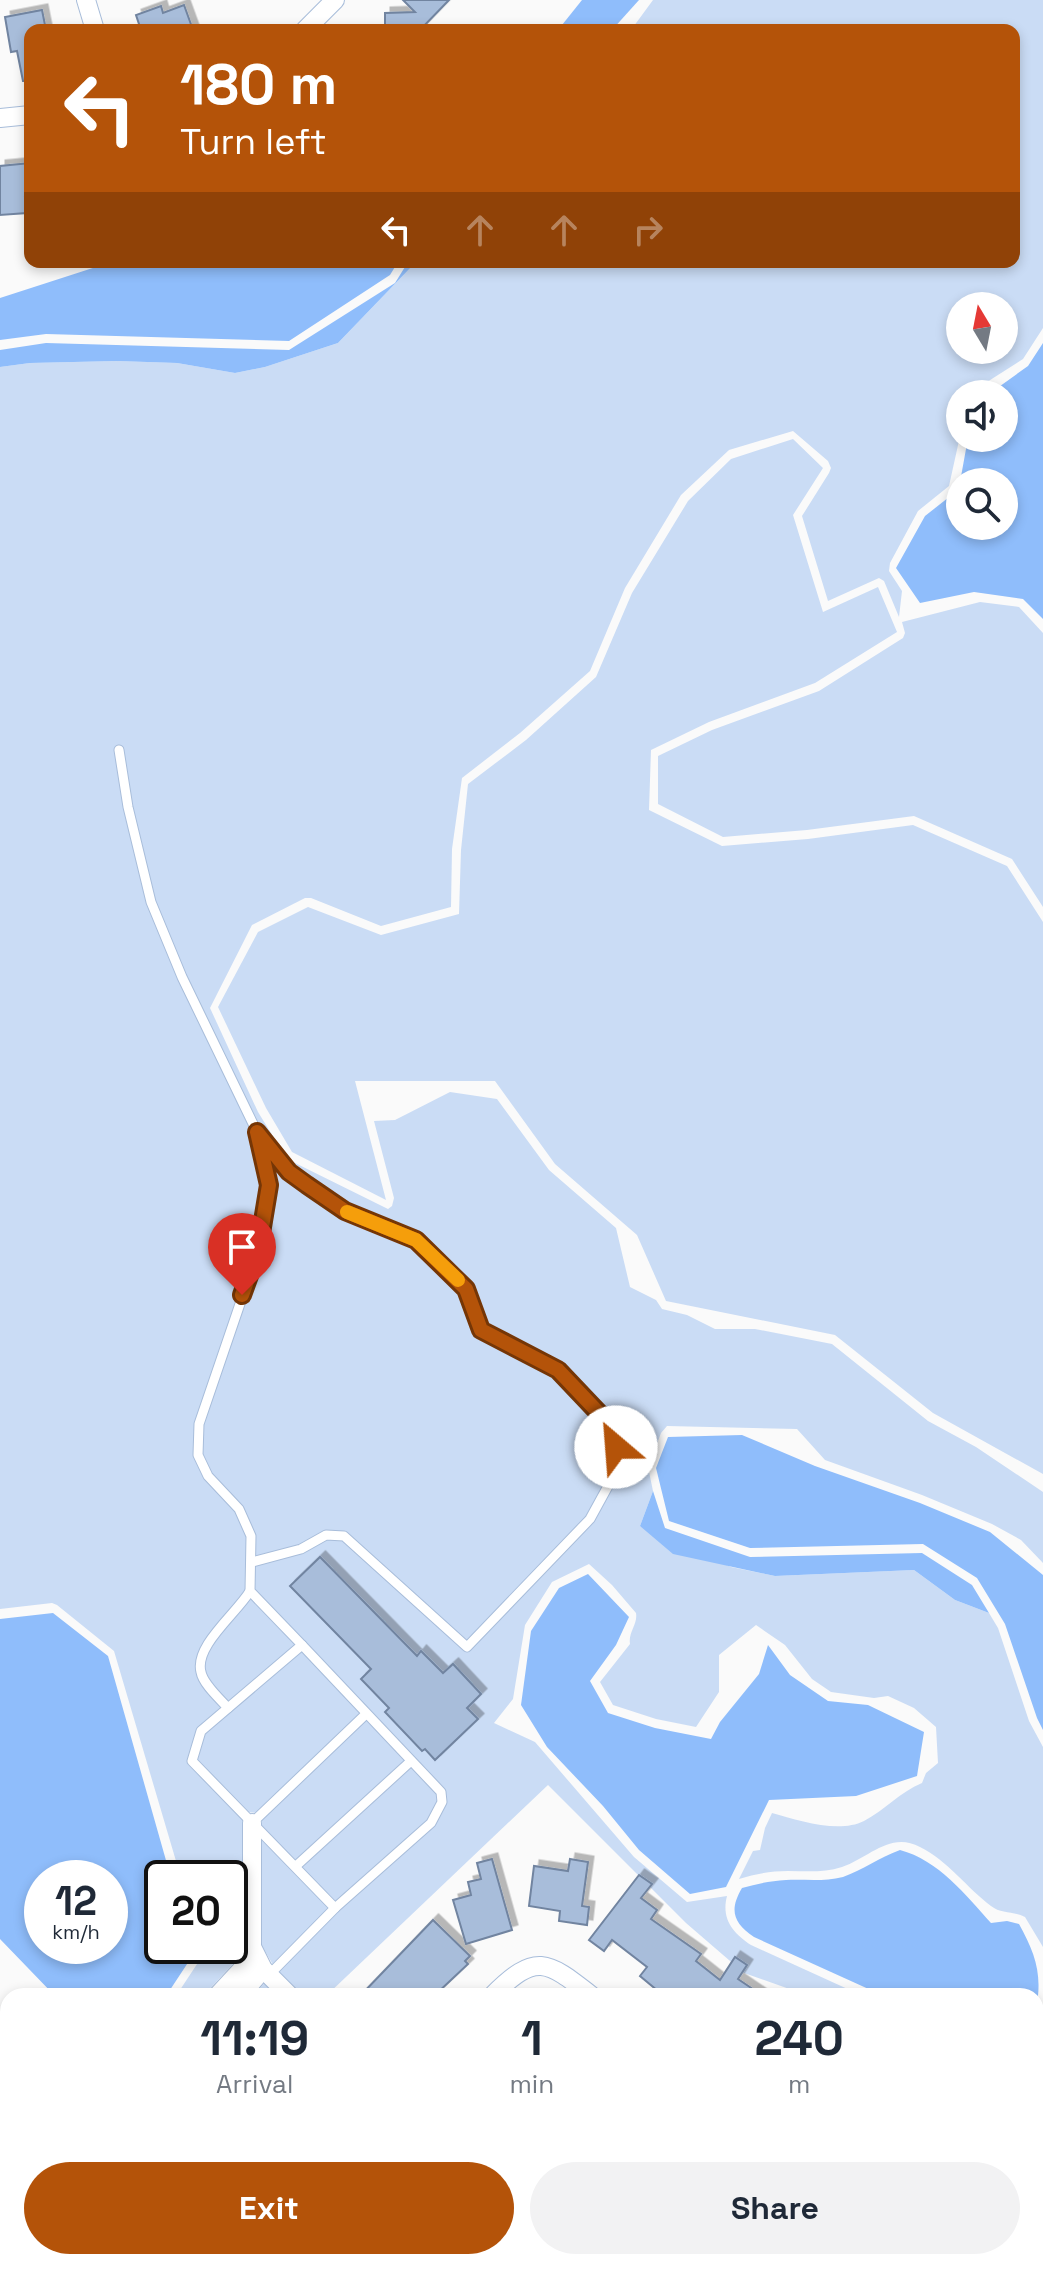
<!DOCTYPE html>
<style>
body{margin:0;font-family:"Space Grotesk",sans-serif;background:#f2f2f3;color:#1f2937;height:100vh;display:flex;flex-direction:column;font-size:30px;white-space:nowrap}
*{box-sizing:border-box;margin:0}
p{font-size:26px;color:#747a83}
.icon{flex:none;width:44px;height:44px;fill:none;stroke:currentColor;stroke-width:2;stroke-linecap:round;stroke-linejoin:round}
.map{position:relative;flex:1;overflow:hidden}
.side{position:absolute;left:0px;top:1988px;width:1044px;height:282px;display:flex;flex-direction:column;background:#fff;border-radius:24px 24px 0 0;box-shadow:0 4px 12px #0003}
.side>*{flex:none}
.banner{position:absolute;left:24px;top:24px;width:996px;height:244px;border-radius:16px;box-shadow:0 4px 12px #0003;background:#b45309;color:#fff;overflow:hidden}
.needle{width:52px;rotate:350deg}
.fabs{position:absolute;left:946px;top:292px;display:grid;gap:16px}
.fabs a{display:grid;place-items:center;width:72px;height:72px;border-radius:50%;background:#fff;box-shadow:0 4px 12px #0003;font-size:40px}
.speed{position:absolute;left:24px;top:1860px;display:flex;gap:16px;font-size:40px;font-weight:700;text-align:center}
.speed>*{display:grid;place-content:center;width:104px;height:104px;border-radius:50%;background:#fff;box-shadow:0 4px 12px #0003;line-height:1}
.speed small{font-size:20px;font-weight:400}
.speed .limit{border:4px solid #111;border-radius:12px;background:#fff;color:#111}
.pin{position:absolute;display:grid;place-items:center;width:68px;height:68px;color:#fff;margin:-82px -34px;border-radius:50% 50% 50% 0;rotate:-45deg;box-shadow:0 0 8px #0007}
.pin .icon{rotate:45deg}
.me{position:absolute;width:88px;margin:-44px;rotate:333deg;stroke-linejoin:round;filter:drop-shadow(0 0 6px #0008)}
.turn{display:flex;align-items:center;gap:28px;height:168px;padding:0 24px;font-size:36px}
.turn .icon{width:104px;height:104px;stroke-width:2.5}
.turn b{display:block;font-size:56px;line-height:68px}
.lanes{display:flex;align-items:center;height:76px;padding:0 24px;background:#0003;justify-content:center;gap:40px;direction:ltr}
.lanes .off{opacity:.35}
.eta{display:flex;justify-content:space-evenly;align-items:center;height:136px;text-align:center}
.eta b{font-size:48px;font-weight:700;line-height:56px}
.button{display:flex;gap:16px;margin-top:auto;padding:16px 24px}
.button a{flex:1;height:92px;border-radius:48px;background:#b45309;color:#fff;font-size:32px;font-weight:700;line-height:92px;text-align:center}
.button a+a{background:#f2f2f3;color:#1f2937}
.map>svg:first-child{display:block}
.green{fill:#cadcf5;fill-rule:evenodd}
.water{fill:#8fbdfb;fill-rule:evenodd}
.building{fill:#a8bdda;stroke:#7184a0;stroke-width:2;filter:url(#shadow)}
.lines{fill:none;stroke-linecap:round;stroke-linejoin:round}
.lane-casing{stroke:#a8bdda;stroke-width:11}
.street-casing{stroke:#a8bdda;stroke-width:20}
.secondary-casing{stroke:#a8bdda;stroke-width:26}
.lane{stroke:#fff;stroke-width:9}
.street{stroke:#fff;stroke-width:18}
.secondary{stroke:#d6e5fa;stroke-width:24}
.route-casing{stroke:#753606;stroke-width:20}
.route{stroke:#b45309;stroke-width:14}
.slow{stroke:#f59e0b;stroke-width:14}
</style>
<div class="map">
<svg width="1043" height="2269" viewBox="0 0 1043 2269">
<defs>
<filter id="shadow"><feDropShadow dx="5.5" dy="-5.5" stdDeviation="0" flood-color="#0004"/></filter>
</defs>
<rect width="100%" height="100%" fill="#fafafa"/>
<g class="green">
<path d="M653,0h390v328l-20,31 -36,23 -13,12h-14v42l-11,50 -31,25 -28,52 -1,8 13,20 -3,26 -15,-36 -5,-3 -51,23 -26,-85 27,-43 2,-5 -3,-7 -35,-30 -64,19 -48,45 -56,93 -35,83 -70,62 -58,45 -10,71 -1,58 -70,19 -70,-28h-6l-53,27 -42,83 48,104 29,47 101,50 4,-3 2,-8 -20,-77 21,-1 55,-28 47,7 52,71 67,58 14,59 26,13 6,9 25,6 28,14h40l77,15 96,77 48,26 67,45v71l-22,-23 -29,-16 -70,-29 -97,-35 -28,-31 -130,-3 -6,7 -13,34 5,24 -13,35 91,41 44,9 139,-6 41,30 34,13 9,15 31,93 14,26v200l-18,-30c-12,-6 -24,-3 -34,-11 -24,-18 -43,-45 -71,-59 -30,-16 -51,11 -78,20 -18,6 -36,4 -54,4 -17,0 -33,3 -49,8l14,-28 7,-1 5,-22 7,-15c26,7 66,21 92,8 21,-11 36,-29 58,-38l4,-10 12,-10 -2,-36 -22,-19 -26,-12 -14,2 -43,-6 -19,-13 -27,-34 -29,-20 -37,30v37l-23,35 -40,-8 -43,-14 -13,-23 30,-38c-2,-12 8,-20 6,-31l-24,-28 -23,-21 -37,18 -27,43 -12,74 -19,24 41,19 99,115 53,45 40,-6c-6,23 6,37 24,49l112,51h-54l-65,-23 -58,-50 -138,-138 -222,211h-73l23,-26 -14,-24v-133l-19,-1 1,140 -41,44h-27l25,-38 -2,-12h31v-68h-49l-67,-227 -57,-46 -5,-2 -52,6v-1242l30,-4 87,-2 60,2 58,10 30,-6 73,-24 78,-81h598v-232h-383zM960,306h44v44h-44z"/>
<polygon points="793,439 823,468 793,515 823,612 878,587 897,632 815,683 709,722 651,750 649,810 722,846 808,839 913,825 1007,866 1043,922 1043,1474 933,1413 835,1335 666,1301 637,1235 555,1164 495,1081 355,1081 386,1200 292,1152 266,1108 218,1007 258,932 308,907 381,935 459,914 461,850 468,784 526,740 596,677 632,593 688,501 731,459"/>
<polygon points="980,602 1019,607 1043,633 1043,907 1012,859 914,816 807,830 723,837 658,804 658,756 712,730 819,691 903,638 905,633 902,622"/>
<polygon points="1043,2014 1043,2100 1036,2097 1036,2028"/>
<polygon points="8,2243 8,2262 116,2262 115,2269 0,2269 0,2244"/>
</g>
<g class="water">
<polygon points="582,0 639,0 612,30 558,30"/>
<polygon points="163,262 398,262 390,275 289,341 46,334 0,340 0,298 99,266"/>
<polygon points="408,262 416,262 338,343 265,367 235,373 177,363 117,361 30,363 0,367 0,350 46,343 289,350 395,283"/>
<polygon points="1043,343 1043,619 1023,599 974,592 920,603 896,568 925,516 958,490 960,482 960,526 1004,526 1004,482 960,482 968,438 1004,438 1004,394 989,394 1028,366"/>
<polygon points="742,1435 815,1466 920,1503 990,1532 1043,1575 1043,1730 1037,1718 1005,1624 977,1578 923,1544 750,1548 669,1521 656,1468 668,1437"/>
<polygon points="653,1491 665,1528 750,1557 922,1553 972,1585 989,1613 955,1600 914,1570 775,1576 673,1554 640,1526"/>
<polygon points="588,1574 629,1617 616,1645 590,1681 608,1713 655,1728 711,1739 720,1722 759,1674 768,1645 790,1675 828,1701 868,1705 924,1732 917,1776 856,1796 769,1800 726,1887 690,1894 639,1850 603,1806 547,1747 521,1705 531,1631 559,1588"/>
<path d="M53,1613l55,43 63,222h-9v68h28l3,9 -27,41h-111l-55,-57v-320zM42,1878h68v68h-68z"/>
<path d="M900,1850c38,10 66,45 91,73l16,-2 12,3c16,29 24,50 17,85v-13h-152l-130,-59c-21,-14 -25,-27 -12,-49 14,-4 28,-7 44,-8 19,-1 37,2 57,-3 20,-7 37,-20 57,-27z"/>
</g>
<g class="building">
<polygon points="403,0 449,0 420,30 385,30 385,13 415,12"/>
<polygon points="184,5 193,30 141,30 136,15 161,6 163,13"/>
<polygon points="42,10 46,30 30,30 30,81 23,81 17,51 11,52 5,17"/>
<polygon points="30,163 30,196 25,197 27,213 0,215 0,166"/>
<polygon points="320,1557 417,1656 421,1651 443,1673 453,1664 481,1694 467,1708 478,1719 435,1760 425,1749 422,1751 385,1712 389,1708 361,1679 371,1669 290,1586"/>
<polygon points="492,1859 512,1930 466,1944 453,1900 471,1895 468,1882 481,1879 477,1863"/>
<polygon points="570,1859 588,1862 582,1906 589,1907 587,1925 559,1921 560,1911 529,1906 534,1866 568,1871"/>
<polygon points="639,1875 652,1884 641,1898 657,1910 651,1919 701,1954 696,1961 720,1980 735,1957 747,1965 738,1979 763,1996 664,1996 640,1976 647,1967 612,1940 604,1951 589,1940"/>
<polygon points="433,1920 470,1956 465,1961 468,1964 434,1996 360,1996"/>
</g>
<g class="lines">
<defs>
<g id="lane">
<polyline points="119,750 128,807 151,902 182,977 257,1132 269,1185 258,1251 199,1424 198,1455 208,1476 239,1509 251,1536 250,1591 302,1645 201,1731 192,1761 335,1908 269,1975"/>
<polyline points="252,1562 301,1549 326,1535 344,1536 467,1647 590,1519 619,1466 613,1428 558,1370 481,1330 466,1289 416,1240 345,1211 289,1172 259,1135"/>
<polyline points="302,1645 441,1792 442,1802 431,1823 335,1908"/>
<path d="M228,1708c-8,-9 -25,-24 -27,-36 -7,-26 36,-59 49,-81"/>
<polyline points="252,1823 366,1714"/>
<polyline points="296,1866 411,1761"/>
</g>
<g id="street">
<polyline points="86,0 95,30"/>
<polyline points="305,30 335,0"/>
<polyline points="0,118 30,115"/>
<polyline points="252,1823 252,1947 263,1969 290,1996"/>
<polyline points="217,1996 255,1955"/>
<polyline points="240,1996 263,1969"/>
<path d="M492,1996c44,-44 54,-36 100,0"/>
<polyline points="1036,2232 1043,2234"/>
<polyline points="615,2269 623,2262"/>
<polyline points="902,2269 905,2262"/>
</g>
<g id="secondary">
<polyline points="0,2200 8,2198"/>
<polyline points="305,2262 318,2269"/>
</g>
</defs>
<use href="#lane" class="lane-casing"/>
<use href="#street" class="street-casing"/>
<use href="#secondary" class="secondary-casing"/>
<use href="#lane" class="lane"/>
<use href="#street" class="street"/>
<use href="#secondary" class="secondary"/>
</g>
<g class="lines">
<defs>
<polyline id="route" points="242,1295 258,1251 269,1185 257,1132 289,1172 307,1185 345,1211 416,1240 466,1289 481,1330 558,1370 613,1428 616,1447"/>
</defs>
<use href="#route" class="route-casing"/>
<use href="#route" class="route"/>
<polyline class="slow" points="347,1212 416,1240 458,1280"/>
</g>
</svg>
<div class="fabs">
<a><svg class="needle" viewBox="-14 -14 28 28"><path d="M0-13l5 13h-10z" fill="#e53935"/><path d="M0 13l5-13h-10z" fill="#747a83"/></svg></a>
<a><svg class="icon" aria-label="sound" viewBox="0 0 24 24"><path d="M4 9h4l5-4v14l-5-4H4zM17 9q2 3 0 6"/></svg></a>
<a><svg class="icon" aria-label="search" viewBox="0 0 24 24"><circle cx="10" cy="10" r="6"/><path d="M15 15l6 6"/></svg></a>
</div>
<div class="speed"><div>12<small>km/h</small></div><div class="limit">20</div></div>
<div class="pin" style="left:242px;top:1295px;background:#d93025"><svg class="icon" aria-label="arrive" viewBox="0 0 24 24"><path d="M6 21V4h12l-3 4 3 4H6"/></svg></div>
<svg class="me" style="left:616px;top:1447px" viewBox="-20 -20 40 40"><circle r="19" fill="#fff"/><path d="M0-13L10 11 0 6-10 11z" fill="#b45309"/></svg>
<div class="banner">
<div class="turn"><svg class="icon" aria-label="left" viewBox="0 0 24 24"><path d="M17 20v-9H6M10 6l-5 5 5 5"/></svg><div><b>180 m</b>Turn left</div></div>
<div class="lanes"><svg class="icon" aria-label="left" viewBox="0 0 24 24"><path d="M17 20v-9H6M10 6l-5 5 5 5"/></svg><svg class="icon off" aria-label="ahead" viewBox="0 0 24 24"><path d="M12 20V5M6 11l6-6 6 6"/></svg><svg class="icon off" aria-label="ahead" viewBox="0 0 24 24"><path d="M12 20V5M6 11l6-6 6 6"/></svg><svg class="icon off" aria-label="right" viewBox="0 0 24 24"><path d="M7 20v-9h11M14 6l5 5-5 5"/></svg></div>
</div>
<section class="side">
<div class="eta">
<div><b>11:19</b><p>Arrival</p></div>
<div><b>1</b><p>min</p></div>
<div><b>240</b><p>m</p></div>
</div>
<div class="button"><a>Exit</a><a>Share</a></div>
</section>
</div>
